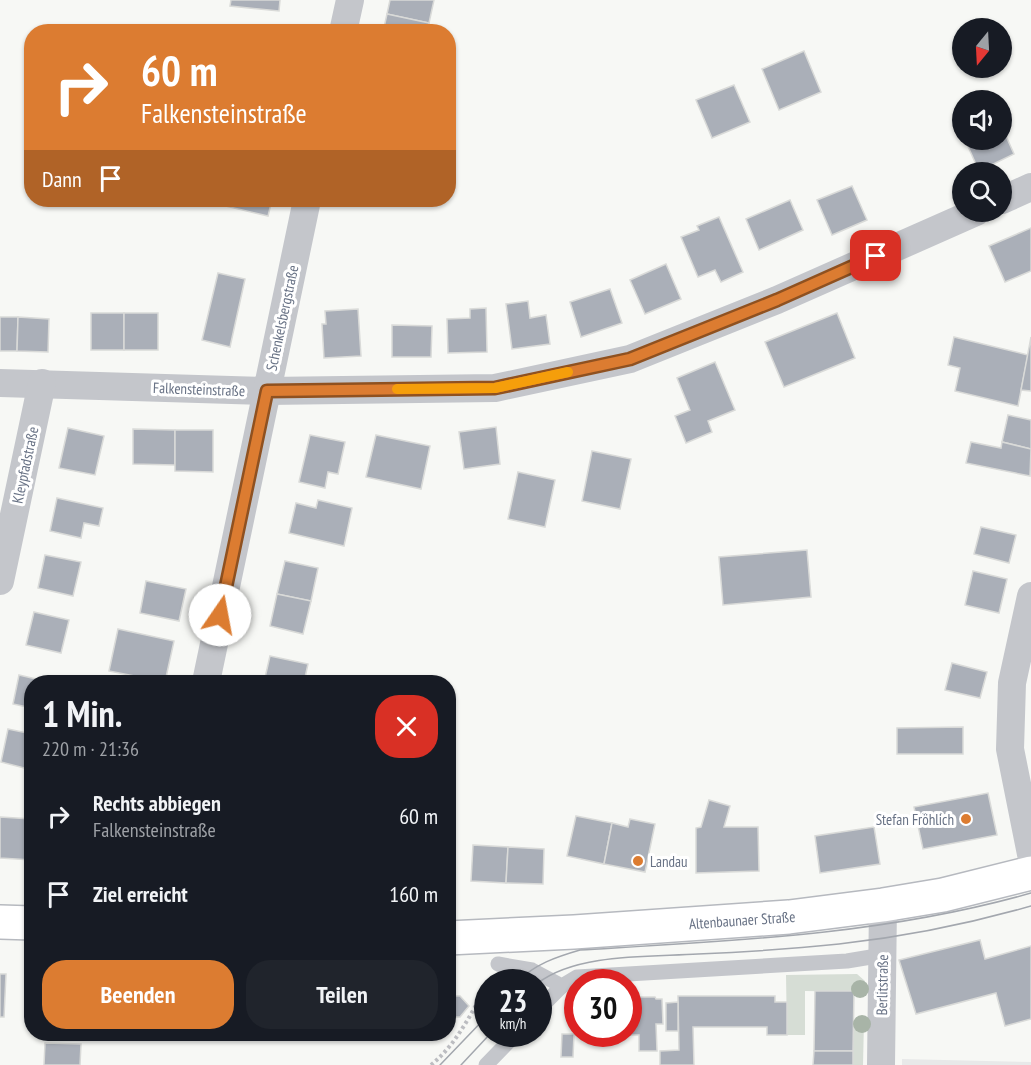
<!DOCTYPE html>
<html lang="de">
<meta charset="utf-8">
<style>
body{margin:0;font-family:"PT Sans Narrow",sans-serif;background:#20242c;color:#f1f3f6;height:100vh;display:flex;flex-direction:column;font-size:22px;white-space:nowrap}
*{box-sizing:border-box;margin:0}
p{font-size:20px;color:#9ea1a6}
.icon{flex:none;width:33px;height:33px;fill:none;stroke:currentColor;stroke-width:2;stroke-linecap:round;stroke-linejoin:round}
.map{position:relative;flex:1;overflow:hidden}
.details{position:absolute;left:24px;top:675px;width:432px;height:366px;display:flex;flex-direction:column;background:#171b24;border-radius:24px;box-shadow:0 2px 4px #0004}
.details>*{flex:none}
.banner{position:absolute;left:24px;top:24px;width:432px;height:183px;border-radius:24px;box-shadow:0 2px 4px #0004;background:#dc7c31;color:#fff;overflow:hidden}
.needle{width:39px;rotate:198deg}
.controls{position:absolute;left:952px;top:18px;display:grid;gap:12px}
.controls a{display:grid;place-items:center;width:60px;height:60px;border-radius:50%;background:#171b24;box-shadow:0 2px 4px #0004;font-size:30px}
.speed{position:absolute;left:474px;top:969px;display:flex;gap:12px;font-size:30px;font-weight:700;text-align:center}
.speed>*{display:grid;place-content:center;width:78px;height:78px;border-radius:50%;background:#171b24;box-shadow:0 2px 4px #0004;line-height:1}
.speed small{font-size:15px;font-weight:400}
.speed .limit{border:9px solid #d22;background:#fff;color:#111}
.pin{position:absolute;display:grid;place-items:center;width:51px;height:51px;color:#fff;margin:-26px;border-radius:12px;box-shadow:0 3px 9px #0006}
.me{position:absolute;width:66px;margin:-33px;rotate:12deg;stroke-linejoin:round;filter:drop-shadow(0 0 4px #0008)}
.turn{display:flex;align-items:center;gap:21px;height:126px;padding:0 18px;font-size:27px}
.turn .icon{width:78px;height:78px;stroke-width:2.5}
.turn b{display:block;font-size:42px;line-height:51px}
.then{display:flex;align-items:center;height:57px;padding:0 18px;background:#0003;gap:12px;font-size:22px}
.round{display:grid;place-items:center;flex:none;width:63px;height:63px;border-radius:24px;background:#20242c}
.summary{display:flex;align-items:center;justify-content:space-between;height:102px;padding:0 18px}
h1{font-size:36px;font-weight:700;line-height:45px}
.button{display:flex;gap:12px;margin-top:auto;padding:12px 18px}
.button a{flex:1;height:69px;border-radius:24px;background:#dc7c31;color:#fff;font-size:24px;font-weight:700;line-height:69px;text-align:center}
.button a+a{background:#20242c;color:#f1f3f6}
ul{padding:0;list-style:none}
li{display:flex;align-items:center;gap:18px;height:78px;padding:0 18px}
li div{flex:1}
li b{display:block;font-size:22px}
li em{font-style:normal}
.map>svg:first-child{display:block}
.built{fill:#e8e9e9}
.green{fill:#d6ddd5}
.building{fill:#aaafb8;stroke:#d9dad8;stroke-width:1.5}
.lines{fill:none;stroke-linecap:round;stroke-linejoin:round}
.secondary-casing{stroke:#b6b9bf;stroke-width:36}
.path{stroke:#bcbdc1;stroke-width:4;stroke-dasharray:3 3;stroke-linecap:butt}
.lane{stroke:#c4c6cb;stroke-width:15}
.street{stroke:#c4c6cb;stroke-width:28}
.secondary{stroke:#fff;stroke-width:33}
.tram{stroke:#a3a7ae;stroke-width:1.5}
.tree{fill:#a8b4a7}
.route-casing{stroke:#8f5120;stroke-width:15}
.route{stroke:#dc7c31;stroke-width:10}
.slow{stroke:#f59e0b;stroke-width:10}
.poi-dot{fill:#dc7c31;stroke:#fff;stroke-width:2}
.labels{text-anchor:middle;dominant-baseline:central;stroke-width:6;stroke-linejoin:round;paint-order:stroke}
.street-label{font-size:15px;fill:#687285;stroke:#fff}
.poi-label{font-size:15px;fill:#687285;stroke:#fff;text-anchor:end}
</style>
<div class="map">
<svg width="1031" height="1065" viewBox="0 0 1031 1065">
<rect width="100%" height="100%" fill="#f7f8f5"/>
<polygon class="built" points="902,1059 1031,1062 1031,1065 902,1065"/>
<g class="green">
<polygon points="857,974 865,981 865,992 805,991 805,1035 787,1035 786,975"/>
<polygon points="853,1021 864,1021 863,1065 853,1065"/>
</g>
<g class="building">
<polygon points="231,0 280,0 279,11 230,6"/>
<polygon points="390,0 434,0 429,23 387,14"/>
<polygon points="387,14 429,23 427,32 383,32"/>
<polygon points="804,51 821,92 779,110 762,69"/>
<polygon points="734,85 750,122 712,138 696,100"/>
<polygon points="448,111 454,112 448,134"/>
<polygon points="1002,127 1014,154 979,171 966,142 972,140 1002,140"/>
<polygon points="852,186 867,220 832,235 817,200"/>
<polygon points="218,200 272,200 268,216 217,204"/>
<polygon points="354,200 384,200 383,206"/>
<polygon points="790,200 803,230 759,250 746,219"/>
<polygon points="719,217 743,272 721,282 715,270 698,277 681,237 699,230 697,226"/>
<polygon points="1031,228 1031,271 1005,282 989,246"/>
<polygon points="666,264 681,299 645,314 630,280"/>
<polygon points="218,273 245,279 230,347 202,340"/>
<polygon points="610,289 622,323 581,337 570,302"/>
<polygon points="528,301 530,318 546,315 550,344 512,349 506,304"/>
<polygon points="486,308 487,352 448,353 447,319 470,318 470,309"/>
<polygon points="358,309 361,356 324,358 322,324 326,324 325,311"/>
<rect x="91" y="313" width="33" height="37"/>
<rect x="124" y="313" width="34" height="37"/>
<polygon points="837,313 855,358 784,387 765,342"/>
<polygon points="0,317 18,317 17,351 0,351"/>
<polygon points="18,317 49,319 48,352 17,351"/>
<polygon points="392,325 432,326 431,357 392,357"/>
<polygon points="954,337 1028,355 1018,406 955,391 960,368 948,365"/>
<polygon points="1031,337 1031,391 1021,390"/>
<polygon points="715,362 735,410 708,421 712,432 686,443 675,416 690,410 677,378"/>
<polygon points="1008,415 1031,420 1031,449 1002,442"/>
<polygon points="496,427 500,464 464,469 459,432"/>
<polygon points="68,428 104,436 95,475 59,468"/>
<polygon points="133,429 175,430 175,465 133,464"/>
<polygon points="175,430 213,430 213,472 175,471"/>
<polygon points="310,435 345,442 338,474 328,472 325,488 299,482"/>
<polygon points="376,435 430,446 421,489 366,477"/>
<polygon points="971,442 1001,448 1002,442 1031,449 1030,476 966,463"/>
<polygon points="592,451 631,459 620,509 582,501"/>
<polygon points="518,472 555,480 545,527 508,519"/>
<polygon points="57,498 103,508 99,526 84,523 81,538 50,531"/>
<polygon points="318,500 352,508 344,546 289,533 296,503 316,508"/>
<polygon points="981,527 1016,535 1009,563 974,554"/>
<polygon points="807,550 811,597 723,605 719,557"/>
<polygon points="45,555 81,562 73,596 38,588"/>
<polygon points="285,561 318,568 311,601 277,594"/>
<polygon points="973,571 1007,579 999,613 965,605"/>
<polygon points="146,581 186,589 179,621 140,613"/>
<polygon points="277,594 311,601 303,634 270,626"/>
<polygon points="34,612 69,620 61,653 26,645"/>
<polygon points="118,629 174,641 165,682 109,671"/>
<polygon points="270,656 308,664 304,682 264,682"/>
<polygon points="952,663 987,672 980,698 945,690"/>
<polygon points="19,675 49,682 32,682 32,708 13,704"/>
<polygon points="963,727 963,754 897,754 897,728"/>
<polygon points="8,729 32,734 32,770 1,762"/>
<polygon points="988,793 997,835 923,849 914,807"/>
<polygon points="709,800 730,806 724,827 758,827 759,871 696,873 696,828 701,827"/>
<polygon points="576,816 612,823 604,864 567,856"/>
<polygon points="0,817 32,819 32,860 0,858"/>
<polygon points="630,819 655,824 645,872 604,864 612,823 628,827"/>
<polygon points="874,827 880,864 820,873 815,836"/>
<polygon points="473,845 508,847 506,883 471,881"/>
<polygon points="508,847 544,849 543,884 506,883"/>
<polygon points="980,940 985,959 1031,946 1031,1019 1005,1026 996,993 916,1014 899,960"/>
<polygon points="0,974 6,974 4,1017 0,1017"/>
<polygon points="815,991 854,991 853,1051 814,1051"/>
<polygon points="448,996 460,996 469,1006 460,1017 448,1017"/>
<polygon points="678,996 775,996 775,1002 787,1002 787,1035 767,1035 767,1027 693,1027 694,1065 660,1065 660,1051 679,1050"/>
<polygon points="628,997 655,997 656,999 662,999 663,1024 656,1024 657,1051 639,1051 639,1035 617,1035 617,1034 628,1034"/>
<polygon points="678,1002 678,1031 666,1031 666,1003"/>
<polygon points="562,1034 574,1034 573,1057 561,1057"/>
<polygon points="583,1034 617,1034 617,1035 583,1036"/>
<polygon points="45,1043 81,1044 80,1065 44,1065"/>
<polygon points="814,1051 853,1051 853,1065 813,1065"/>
</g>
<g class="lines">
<defs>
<g id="secondary">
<polyline points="0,922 32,923"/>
<polyline points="448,938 574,932 789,917 883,905 943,895 1031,873"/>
</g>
</defs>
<use href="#secondary" class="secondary-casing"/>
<path class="path" d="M431,1065c26,-21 41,-53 57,-82"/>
<g class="lane">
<polyline points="498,964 532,970 562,986 577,977 594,976 847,961 883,955"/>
<polyline points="538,1010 562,986"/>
<polyline points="486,1065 516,1034"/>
</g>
<g class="street">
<polyline points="343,32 350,0"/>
<polyline points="1002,200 1031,187"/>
<polyline points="0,383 267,391 495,388 630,359 777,300 976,212"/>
<polyline points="0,581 42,383"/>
<polyline points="1031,596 1012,683 1010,749 1031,854"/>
<polyline points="206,682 307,200"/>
<polyline points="881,1065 883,905"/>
</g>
<use href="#secondary" class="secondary"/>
<g class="tram">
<path d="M517,982c18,-18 39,-25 63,-32 152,-9 304,-15 451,-57"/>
<path d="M538,983c39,-30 112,-26 160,-29 47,-2 94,-5 141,-10 64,-7 129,-20 192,-38"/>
<polyline points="440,1065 488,1015"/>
<polyline points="461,1065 490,1034"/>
</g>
</g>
<g class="tree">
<circle cx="860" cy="989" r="9"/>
<circle cx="862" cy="1024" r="9"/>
</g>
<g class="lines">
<defs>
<polyline id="route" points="220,615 267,391 495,388 630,359 777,300 876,256"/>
</defs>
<use href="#route" class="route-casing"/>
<use href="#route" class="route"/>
<polyline class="slow" points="397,389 495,388 568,372"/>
</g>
<g class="poi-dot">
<circle cx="966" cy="819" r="6"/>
<circle cx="638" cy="861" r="6"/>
</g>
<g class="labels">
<g class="street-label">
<text transform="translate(282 318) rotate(-78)">Schenkelsbergstraße</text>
<text transform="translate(199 389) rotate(2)">Falkensteinstraße</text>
<text transform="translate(25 465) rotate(-78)">Kleypfadstraße</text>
<text transform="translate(742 920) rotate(-4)">Altenbaunaer Straße</text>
<text transform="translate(882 985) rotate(-89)">Berlitstraße</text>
</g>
<g class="poi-label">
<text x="954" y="819">Stefan Fröhlich</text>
<text x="650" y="861" text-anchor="start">Landau</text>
</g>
</g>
</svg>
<div class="controls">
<a><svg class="needle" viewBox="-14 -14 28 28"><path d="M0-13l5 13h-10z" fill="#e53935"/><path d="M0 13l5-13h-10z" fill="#9ea1a6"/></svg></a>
<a><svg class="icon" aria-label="sound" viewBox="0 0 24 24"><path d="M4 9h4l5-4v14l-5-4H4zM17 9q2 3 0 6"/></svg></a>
<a><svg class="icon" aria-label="search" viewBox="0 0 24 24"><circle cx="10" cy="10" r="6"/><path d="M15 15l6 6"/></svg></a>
</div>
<div class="speed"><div>23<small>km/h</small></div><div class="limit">30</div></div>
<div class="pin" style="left:876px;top:256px;background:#d93025"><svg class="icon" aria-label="arrive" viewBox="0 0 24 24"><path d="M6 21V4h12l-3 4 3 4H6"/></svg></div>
<svg class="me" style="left:220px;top:615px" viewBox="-20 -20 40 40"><circle r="19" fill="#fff"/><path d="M0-13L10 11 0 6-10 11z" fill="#dc7c31"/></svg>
<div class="banner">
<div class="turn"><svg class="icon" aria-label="right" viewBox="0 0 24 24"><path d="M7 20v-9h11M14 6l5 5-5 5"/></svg><div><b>60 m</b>Falkensteinstraße</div></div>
<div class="then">Dann<svg class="icon" aria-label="arrive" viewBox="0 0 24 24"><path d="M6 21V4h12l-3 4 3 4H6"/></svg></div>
</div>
<section class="details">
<div class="summary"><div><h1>1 Min.</h1><p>220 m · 21:36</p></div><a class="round" style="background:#d93025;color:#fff"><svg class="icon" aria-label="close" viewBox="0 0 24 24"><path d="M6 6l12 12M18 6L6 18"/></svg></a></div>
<ul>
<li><svg class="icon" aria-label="right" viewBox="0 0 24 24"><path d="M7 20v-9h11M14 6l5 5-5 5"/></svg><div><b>Rechts abbiegen</b><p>Falkensteinstraße</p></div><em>60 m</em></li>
<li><svg class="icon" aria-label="arrive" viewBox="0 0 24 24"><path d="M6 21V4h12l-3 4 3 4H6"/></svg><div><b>Ziel erreicht</b></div><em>160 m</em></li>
</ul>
<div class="button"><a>Beenden</a><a>Teilen</a></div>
</section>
</div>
